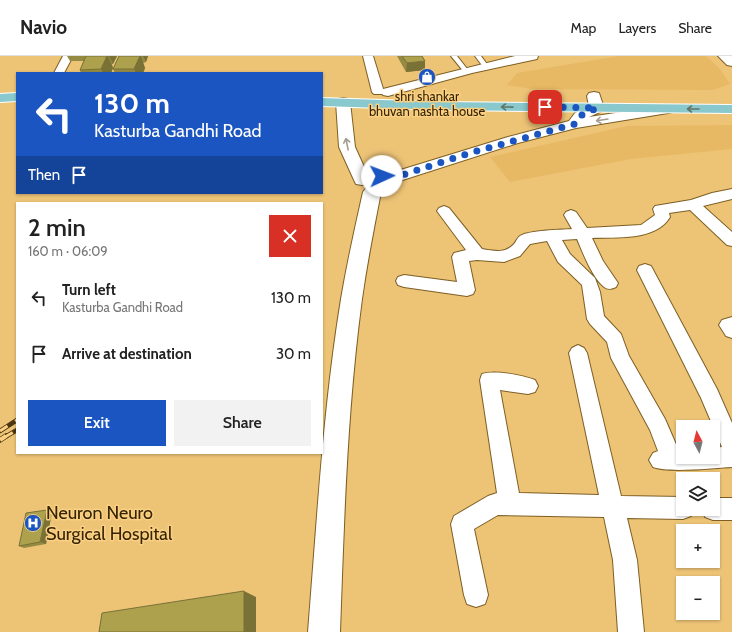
<!DOCTYPE html>
<meta charset="utf-8">
<style>
body{margin:0;font-family:Cabin,sans-serif;background:#f2f2f2;color:#222;height:100vh;display:flex;flex-direction:column;font-size:15px;white-space:nowrap}
*{box-sizing:border-box;margin:0}
p{font-size:13px;color:#767676}
.icon{flex:none;width:22px;height:22px;fill:none;stroke:currentColor;stroke-width:2;stroke-linecap:round;stroke-linejoin:round}
.map{position:relative;flex:1;overflow:hidden}
.drawer{position:absolute;left:16px;top:146px;width:307px;height:252px;display:flex;flex-direction:column;background:#fff;border-radius:0px;box-shadow:0 1px 3px #0004}
.drawer>*{flex:none}
.guide{position:absolute;left:16px;top:16px;width:307px;height:122px;border-radius:0px;box-shadow:0 1px 3px #0004;background:#1a55c1;color:#fff;overflow:hidden}
.needle{width:26px;rotate:353deg}
.tools{position:absolute;left:676px;top:364px;display:grid;gap:8px}
.tools a{display:grid;place-items:center;width:44px;height:44px;border-radius:0px;background:#fff;box-shadow:0 1px 3px #0004;font-size:20px}
.pin{position:absolute;display:grid;place-items:center;width:34px;height:34px;color:#fff;margin:-17px;border-radius:8px;box-shadow:0 2px 6px #0006}
.me{position:absolute;width:44px;margin:-22px;rotate:88deg;stroke-linejoin:round;filter:drop-shadow(0 0 3px #0008)}
.turn{display:flex;align-items:center;gap:14px;height:84px;padding:0 12px;font-size:18px}
.turn .icon{width:52px;height:52px;stroke-width:2.5}
.turn b{display:block;font-size:28px;line-height:34px}
.then{display:flex;align-items:center;height:38px;padding:0 12px;background:#0003;gap:8px;font-size:15px}
.round{display:grid;place-items:center;flex:none;width:42px;height:42px;border-radius:0px;background:#f2f2f2}
.summary{display:flex;align-items:center;justify-content:space-between;height:68px;padding:0 12px}
h1{font-size:24px;font-weight:600;line-height:30px}
.cta{display:flex;gap:8px;margin-top:auto;padding:8px 12px}
.cta a{flex:1;height:46px;border-radius:0px;background:#1a55c1;color:#fff;font-size:16px;font-weight:600;line-height:46px;text-align:center}
.cta a+a{background:#f2f2f2;color:#222}
ul{padding:0;list-style:none}
li{display:flex;align-items:center;gap:12px;height:56px;padding:0 12px}
li div{flex:1}
li b{display:block;font-size:15px}
li em{font-style:normal}
header{display:flex;align-items:center;gap:24px;box-sizing:border-box;height:56px;padding:0 20px;background:#fff;border-bottom:1px solid #e0e0e0}
header strong{font-size:19px}
nav{display:flex;gap:22px;margin-inline-start:auto;font-size:14px}
.map>svg:first-child{display:block}
.built{fill:#e8b964}
.lines{fill:none;stroke-linecap:round;stroke-linejoin:round}
.service-casing{stroke:#7d5f24;stroke-width:2}
.minor-casing{stroke:#7d5f24;stroke-width:2}
.tertiary-casing{stroke:#7d5f24;stroke-width:2}
.primary-casing{stroke:#fff;stroke-width:2}
.service{fill:#fff;fill-rule:evenodd}
.minor{fill:#fff;fill-rule:evenodd}
.tertiary{fill:#fff;fill-rule:evenodd}
.primary{fill:#89c8cc;fill-rule:evenodd}
.rail-far1-casing{stroke:#4b3711;stroke-width:4.5}
.rail-casing{stroke:#4b3711;stroke-width:5.5}
.rail-far1{stroke:#fbd083;stroke-width:3;stroke-dasharray:9;stroke-linecap:butt}
.rail{stroke:#fbd083;stroke-width:4;stroke-dasharray:12;stroke-linecap:butt}
.wall{fill:#958a42}
.shaded-wall{fill:#797136}
.building{fill:#ada14d;stroke:#797136}
.oneway{stroke:#5f7668}
.oneway2{stroke:#a49c8e}
.route{stroke:#1a55c1;stroke-width:7;stroke-dasharray:0 12.6}
.labels{text-anchor:middle;dominant-baseline:central;stroke-width:3;stroke-linejoin:round;paint-order:stroke}
.far-poi-label{font-size:13px;fill:#352403;stroke:#fbd083}
.near-poi-label{font-size:18px;fill:#352403;stroke:#fbd083;text-anchor:start}
</style>
<header>
<strong>Navio</strong>
<nav><a>Map</a><a>Layers</a><a>Share</a></nav>
</header>
<div class="map">
<svg width="732" height="576" viewBox="0 0 732 576">
<rect width="100%" height="100%" fill="#edc376"/>
<g class="built">
<polygon points="619,0 706,0 720,13 730,28 713,34 532,33 507,29 517,17"/>
<polygon points="732,69 732,93 631,103 510,126 490,101 627,70"/>
</g>
<g class="lines">
<defs>
<g id="service">
<polygon points="451,0 457,0 468,14 468,16 464,16"/>
<polygon points="475,0 481,0 489,11 488,12 484,12"/>
</g>
<g id="minor">
<polygon points="63,0 73,0 64,17 54,17"/>
<polygon points="363,0 373,0 384,36 382,38 374,38 372,36"/>
<path d="M732,133v10l-29,7 29,26v14l-5,-1 -37,-35 -21,3 1,4c-14,24 -54,20 -78,21l11,23 15,22 -2,4c-4,2 -8,3 -12,0 -12,-10 -21,-34 -27,-48l-15,1 8,14 25,24 5,14 4,24 17,18 8,22 36,63 13,30h5v8h30v-9l9,-1 -21,-49 -64,-128 2,-4 6,-2 6,2 66,123 15,34v44c-19,1 -64,6 -79,0l-4,-7 4,-7 5,-2 -8,-21 -39,-72 -4,-16 -17,-18 -3,-5 -5,-34 -24,-23 -11,-21 -17,3 -10,12 -16,6 -27,-2 -8,1 6,29 -2,4 -6,2 -63,-9 -6,-2 -2,-4 2,-4 6,-2 53,7 -5,-25 2,-4 12,-3 -29,-39 2,-3 5,-2 5,2 33,41c12,2 23,5 32,-5 2,-2 3,-6 6,-8 9,-6 40,-6 52,-7l-8,-14 2,-3 5,-2 5,2 11,16 54,-3 14,-10 -2,-6 2,-3 36,-6 21,-7z"/>
<polygon points="732,261 732,282 726,280 719,269 722,264"/>
<path d="M578,289l6,3 3,5 34,143 62,1v12h11l-3,7 -8,3 -56,-1 10,42 7,72h-26l-5,-72 -9,-43 -106,-2 -24,14 14,66 -3,9 -9,3 -9,-3 -3,-9 -13,-71 3,-8 34,-20 9,-3 -17,-113 2,-6c13,-4 40,1 53,6l3,6 -3,6 -7,2 -28,-4 19,103 80,2 -30,-142 3,-5z"/>
<polygon points="713,442 732,442 732,464 713,464 705,461 702,453 713,453"/>
</g>
<g id="tertiary">
<polygon points="515,0 538,0 537,3 472,17 388,40 383,39 381,36 383,33"/>
<polygon points="718,0 732,0 732,10 727,9"/>
<polygon points="594,36 599,37 604,52 602,55 589,61 668,49 673,50 675,53 673,56 668,57 576,72 518,87 387,129 381,128 379,124 381,120 508,81 569,65 575,57 589,50 587,40 589,37"/>
<polygon points="343,42 348,43 350,46 355,91 370,124 368,128 362,129 356,128 354,124 339,91 336,46 338,43"/>
<path d="M372,130l6,2 3,4c-7,36 -14,71 -19,107 -15,111 -18,222 -22,333h-32c9,-111 15,-223 33,-333 6,-36 14,-71 22,-107l3,-4z"/>
</g>
<g id="primary">
<polygon points="17,37 17,45 0,46 0,38"/>
<polygon points="322,42 442,46 732,49 732,57 442,54 322,50"/>
</g>
</defs>
<use href="#service" class="service-casing"/>
<use href="#minor" class="minor-casing"/>
<use href="#tertiary" class="tertiary-casing"/>
<use href="#primary" class="primary-casing"/>
<use href="#service" class="service"/>
<use href="#minor" class="minor"/>
<use href="#tertiary" class="tertiary"/>
<use href="#primary" class="primary"/>
<defs>
<g id="rail-far1">
<polyline points="0,375 17,364"/>
<polyline points="5,381 17,374"/>
</g>
<polyline id="rail" points="0,384 6,380"/>
</defs>
<use href="#rail-far1" class="rail-far1-casing"/>
<use href="#rail" class="rail-casing"/>
<use href="#rail-far1" class="rail-far1"/>
<use href="#rail" class="rail"/>
</g>
<g class="wall">
<polygon points="67,0 117,0 113,8 112,8 113,12 111,17 81,17 80,14 84,5 70,5"/>
<polygon points="119,0 148,0 146,6 143,7 145,12 143,17 115,17 113,13"/>
<polygon points="397,0 422,0 425,14 406,16"/>
<polygon points="47,454 52,456 46,488 24,492 19,490"/>
</g>
<g class="shaded-wall">
<polygon points="107,0 108,0 113,12 111,17 103,17 101,13"/>
<polygon points="109,0 117,0 113,8"/>
<polygon points="140,0 141,0 145,12 143,17 136,17 134,13"/>
<polygon points="143,0 148,0 146,6"/>
<polygon points="425,5 425,14 406,16 407,7"/>
<polygon points="47,454 52,456 46,488 40,486"/>
<polygon points="244,535 256,541 256,576 244,576"/>
</g>
<g class="building">
<polygon points="86,0 107,0 101,13 80,14"/>
<polygon points="119,0 140,0 134,13 113,13"/>
<polygon points="402,0 422,0 425,5 407,7"/>
<polygon points="47,454 40,486 19,490 26,457"/>
<polygon points="244,535 244,576 99,576 102,557"/>
</g>
<defs><path id="oneway-shaft" d="M-6 0H5M1.5-3L5.5 0L1.5 3" fill="none" stroke-width="1.6" stroke-linecap="round" stroke-linejoin="round"/></defs>
<g class="oneway">
<use href="#oneway-shaft" transform="translate(507 51) rotate(-179)"/>
<use href="#oneway-shaft" transform="translate(693 53) rotate(180)"/>
</g>
<g class="oneway2">
<use href="#oneway-shaft" transform="translate(602 64) rotate(171)"/>
<use href="#oneway-shaft" transform="translate(347 88) rotate(-101)"/>
</g>
<g class="lines">
<polyline class="route" points="382,120 387,124 470,97 575,68 580,60 597,52 545,51"/>
</g>
<defs>
<symbol id="shop-disc" viewBox="-11 -11 22 22"><circle r="9.5" fill="#1a55c1" stroke="#fbd083"/><path d="M-5-2.5h2.3a2.7 3.5 0 0 1 5.4 0H5L5.5 6h-11ZM-1.5-2.5h3a1.5 2.3 0 0 0-3 0Z" fill="#fff"/></symbol>
<symbol id="hospital-disc" viewBox="-11 -11 22 22"><circle r="9.5" fill="#1a55c1" stroke="#fbd083"/><path d="M-5-5h3v3.5h4V-5h3V5h-3V1.5h-4V5h-3Z" fill="#fff"/></symbol>
</defs>
<g fill-rule="evenodd">
<use href="#shop-disc" x="417" y="11" width="20" height="20"/>
<use href="#hospital-disc" x="23" y="457" width="20" height="20"/>
</g>
<g class="labels">
<g class="far-poi-label">
<text x="427" y="40">shri shankar<tspan x="427" dy="15">bhuvan nashta house</tspan></text>
</g>
<g class="near-poi-label">
<text x="46" y="457">Neuron Neuro<tspan x="46" dy="21">Surgical Hospital</tspan></text>
</g>
</g>
</svg>
<div class="tools">
<a><svg class="needle" viewBox="-14 -14 28 28"><path d="M0-13l5 13h-10z" fill="#e53935"/><path d="M0 13l5-13h-10z" fill="#767676"/></svg></a>
<a><svg class="icon" aria-label="layers" viewBox="0 0 24 24"><path d="M12 4l9 5-9 5-9-5zM3 14l9 5 9-5"/></svg></a>
<a>+</a>
<a>−</a>
</div>
<div class="pin" style="left:545px;top:51px;background:#d93025"><svg class="icon" aria-label="arrive" viewBox="0 0 24 24"><path d="M6 21V4h12l-3 4 3 4H6"/></svg></div>
<svg class="me" style="left:382px;top:120px" viewBox="-20 -20 40 40"><circle r="19" fill="#fff"/><path d="M0-13L10 11 0 6-10 11z" fill="#1a55c1"/></svg>
<div class="guide">
<div class="turn"><svg class="icon" aria-label="left" viewBox="0 0 24 24"><path d="M17 20v-9H6M10 6l-5 5 5 5"/></svg><div><b>130 m</b>Kasturba Gandhi Road</div></div>
<div class="then">Then<svg class="icon" aria-label="arrive" viewBox="0 0 24 24"><path d="M6 21V4h12l-3 4 3 4H6"/></svg></div>
</div>
<section class="drawer">
<div class="summary"><div><h1>2 min</h1><p>160 m · 06:09</p></div><a class="round" style="background:#d93025;color:#fff"><svg class="icon" aria-label="close" viewBox="0 0 24 24"><path d="M6 6l12 12M18 6L6 18"/></svg></a></div>
<ul>
<li><svg class="icon" aria-label="left" viewBox="0 0 24 24"><path d="M17 20v-9H6M10 6l-5 5 5 5"/></svg><div><b>Turn left</b><p>Kasturba Gandhi Road</p></div><em>130 m</em></li>
<li><svg class="icon" aria-label="arrive" viewBox="0 0 24 24"><path d="M6 21V4h12l-3 4 3 4H6"/></svg><div><b>Arrive at destination</b></div><em>30 m</em></li>
</ul>
<div class="cta"><a>Exit</a><a>Share</a></div>
</section>
</div>
